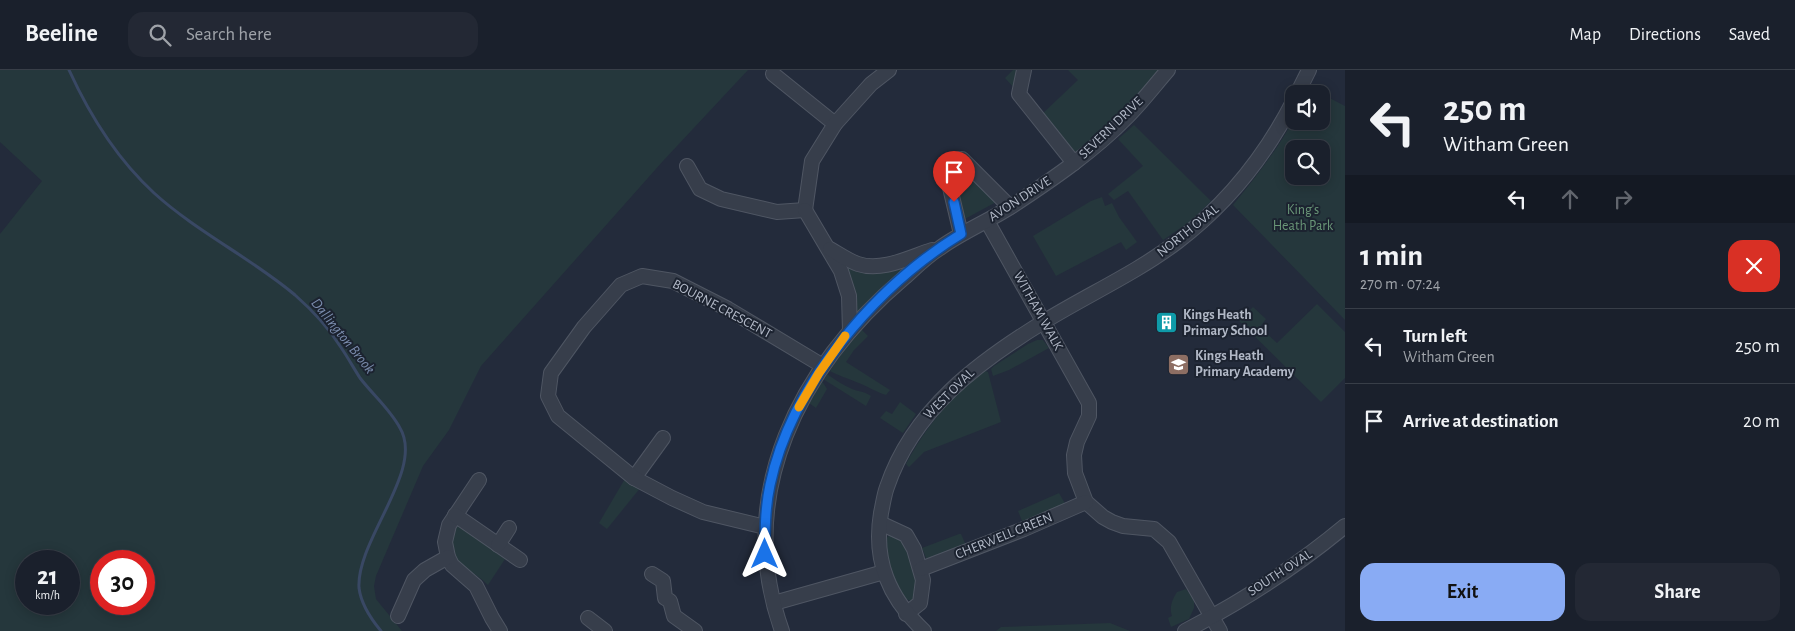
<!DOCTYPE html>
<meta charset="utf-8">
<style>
body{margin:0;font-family:"Alegreya Sans",sans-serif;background:#232834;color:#f1f3f6;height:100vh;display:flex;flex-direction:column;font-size:19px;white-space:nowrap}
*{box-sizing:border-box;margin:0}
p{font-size:16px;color:#9fa3a9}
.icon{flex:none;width:28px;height:28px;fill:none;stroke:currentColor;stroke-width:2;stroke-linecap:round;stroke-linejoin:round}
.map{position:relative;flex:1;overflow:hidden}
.side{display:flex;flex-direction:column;background:#1a202c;width:450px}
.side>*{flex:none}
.guide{background:#1a202c;color:#f1f3f6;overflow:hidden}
.tools{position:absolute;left:1285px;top:15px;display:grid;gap:10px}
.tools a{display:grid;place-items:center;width:45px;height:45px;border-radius:10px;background:#1a202c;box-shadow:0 2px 12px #0003,0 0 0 1px #383e48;font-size:25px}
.speed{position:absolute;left:15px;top:480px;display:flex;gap:10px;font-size:25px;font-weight:700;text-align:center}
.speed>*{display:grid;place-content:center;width:65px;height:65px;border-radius:50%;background:#1a202c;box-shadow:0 2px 12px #0003,0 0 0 1px #383e48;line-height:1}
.speed small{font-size:12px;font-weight:400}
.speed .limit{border:8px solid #d22;background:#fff;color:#111}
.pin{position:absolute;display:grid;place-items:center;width:42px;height:42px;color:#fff;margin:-51px -21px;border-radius:50% 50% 50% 0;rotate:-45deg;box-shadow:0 0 5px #0007}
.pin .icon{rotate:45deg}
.me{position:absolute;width:55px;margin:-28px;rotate:0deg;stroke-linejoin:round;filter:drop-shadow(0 0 4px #0008)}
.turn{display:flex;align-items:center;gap:18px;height:105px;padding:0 15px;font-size:22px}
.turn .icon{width:65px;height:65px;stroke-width:2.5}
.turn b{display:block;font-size:35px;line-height:42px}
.lanes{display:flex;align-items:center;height:48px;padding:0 15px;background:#0003;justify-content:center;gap:25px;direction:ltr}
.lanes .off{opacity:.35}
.round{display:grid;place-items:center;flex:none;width:52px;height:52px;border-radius:15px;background:#232834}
.head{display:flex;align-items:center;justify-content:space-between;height:85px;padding:0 15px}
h1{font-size:30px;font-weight:700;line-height:38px}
.action{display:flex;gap:10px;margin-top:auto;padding:10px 15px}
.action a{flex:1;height:58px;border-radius:15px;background:#89abf4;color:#111;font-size:20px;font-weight:700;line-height:58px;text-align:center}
.action a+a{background:#232834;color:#f1f3f6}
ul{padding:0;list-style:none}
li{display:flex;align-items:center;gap:15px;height:75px;padding:0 15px;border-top:1px solid #383e48}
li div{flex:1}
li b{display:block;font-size:19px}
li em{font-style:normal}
header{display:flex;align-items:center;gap:30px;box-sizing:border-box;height:70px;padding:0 25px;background:#1a202c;border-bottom:1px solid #383e48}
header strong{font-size:24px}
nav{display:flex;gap:28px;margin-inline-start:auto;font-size:18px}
.search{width:350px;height:45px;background:#232834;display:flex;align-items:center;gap:12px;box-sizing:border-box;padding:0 18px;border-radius:15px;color:#9fa3a9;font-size:19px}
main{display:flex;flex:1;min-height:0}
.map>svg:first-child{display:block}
.green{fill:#25373c;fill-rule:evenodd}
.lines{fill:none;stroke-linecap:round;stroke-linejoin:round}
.stream{stroke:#394864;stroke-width:3}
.minor-casing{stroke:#4f5663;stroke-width:16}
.minor{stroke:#373e4b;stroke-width:14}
.route-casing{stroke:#114b97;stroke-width:12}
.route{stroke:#1a73e8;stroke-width:9}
.slow{stroke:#f59e0b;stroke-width:9}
.labels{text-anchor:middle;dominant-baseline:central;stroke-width:4;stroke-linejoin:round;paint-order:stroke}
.street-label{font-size:14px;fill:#b2b9c7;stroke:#1c2330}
.park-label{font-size:14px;fill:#6a9778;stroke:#1c2330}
.poi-label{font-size:14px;font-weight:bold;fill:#b2b9c7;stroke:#1c2330;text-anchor:start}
.water-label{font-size:15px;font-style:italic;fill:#7b8dae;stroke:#1c2330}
</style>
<header>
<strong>Beeline</strong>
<div class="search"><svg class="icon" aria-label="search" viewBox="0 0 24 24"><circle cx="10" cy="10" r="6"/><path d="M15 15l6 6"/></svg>Search here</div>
<nav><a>Map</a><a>Directions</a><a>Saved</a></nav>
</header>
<main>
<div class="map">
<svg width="1345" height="561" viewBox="0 0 1345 561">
<rect width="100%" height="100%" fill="#232b3b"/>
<g class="green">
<path d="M0,0h748l-85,91 -182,205 -32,64 -26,36 -47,110 -2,10 2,13 26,32h-402v-397l42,-53 -42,-39zM26,491h43v43h-43zM101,491h43v43h-43z"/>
<polygon points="1013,0 1018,0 1015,19 1005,8"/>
<polygon points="1068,0 1160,0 1128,37 1077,82 1070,80 1040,46 1078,10"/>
<path d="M1310,18l35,18v214l-112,-115c23,-28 44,-55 61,-86v2h27v-27h-14zM1294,79h27v27h-27z"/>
<polygon points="1134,55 1211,131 1191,151 1163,170 1128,121 1114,130 1108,124 1143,96 1118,69"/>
<polygon points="958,93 998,131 963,150 951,96"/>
<polygon points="1102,127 1105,136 1112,133 1119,147 1137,172 1126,180 1121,172 1056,206 1033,166 1091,131"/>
<polygon points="916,189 858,246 853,242 845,195"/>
<polygon points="1317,234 1345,262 1345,308 1321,332 1239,251 1253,237 1266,249 1260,257 1277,273"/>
<path d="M861,259l7,7 -14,14 -8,12 44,28 -4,5c-10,-3 -19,-9 -30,-13 -9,-4 -17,-6 -26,-11l12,-20z"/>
<polygon points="1037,270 1043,270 1049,278 1009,300 993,306 991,299 994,296 1028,274"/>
<path d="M985,301l3,1 13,50 -77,30 -15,15 -3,-3c19,-36 46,-69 79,-93z"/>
<path d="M827,304c8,6 16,11 25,15 8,3 12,2 19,7l-5,10 -43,-27z"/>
<polygon points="822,311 827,319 816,338 809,333"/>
<polygon points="900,332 916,344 903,363 880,348 886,341 892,344"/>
<polygon points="626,407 641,417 607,459 599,453"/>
<polygon points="1059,423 1067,437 1024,456 1018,441"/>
<path d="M455,455h8l3,6 39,28 -17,26c-6,-6 -12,-10 -20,-15 -16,-10 -16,-24 -17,-42z"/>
<polygon points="959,464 961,464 968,480 928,493 922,478"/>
<polygon points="890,465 903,468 918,505 917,527 911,531 903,528 888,495 886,468"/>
<path d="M1186,519l8,10v9l-5,11 -18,8 -3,-9 4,-2c-3,-9 0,-16 5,-24z"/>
<polygon points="1110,553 1130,561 996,561 1001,557"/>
</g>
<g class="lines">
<path class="stream" d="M69,0c21,46 48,89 85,123 43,39 97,65 141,102 17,15 33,32 45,51 7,10 13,21 20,32 13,17 30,31 40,50 25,42 -44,112 -41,160 2,16 12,31 22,43"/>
<defs>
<g id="minor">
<polyline points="1024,0 1019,24 1074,93"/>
<polyline points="773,4 835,54"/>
<polyline points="1297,24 1309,0"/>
<polyline points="687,96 700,119 721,129 777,142 805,140"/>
<polyline points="805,140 812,91 835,54 871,14 889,0"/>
<polyline points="805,140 841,201 849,226 850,261"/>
<polyline points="987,151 1089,333 1089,346 1077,372 1074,385 1075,403 1086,432 1103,447 1112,452 1123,456 1154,459 1169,472 1220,561"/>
<path d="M961,164l-15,-63c2,-9 7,-12 16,-12l48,48"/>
<path d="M830,179c9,5 19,12 28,15 24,8 52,-7 74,-14"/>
<polyline points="634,408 663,368"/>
<polyline points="479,410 449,455 445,472 448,487 452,495 476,516 492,548 500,561"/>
<polyline points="455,445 520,490"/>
<polyline points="880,453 906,465 914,479 923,510 920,533 906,544"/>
<polyline points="765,457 703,442 672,428 634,408 558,346 548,326 551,303 584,257 621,215 642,206 673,211 728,239 823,296"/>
<polyline points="498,475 509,458"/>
<polyline points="921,499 1024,459 1086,432"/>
<polyline points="652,504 663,511 665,528 670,531 674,546 695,561"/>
<polyline points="774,533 884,502"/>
<polyline points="398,546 414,510 425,500 448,487"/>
<polyline points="588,548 605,561"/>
<path d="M782,561c-49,-138 18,-265 123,-354 11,-10 22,-21 35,-29 22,-16 49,-27 72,-42 41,-27 82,-55 116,-90 14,-14 27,-31 40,-46"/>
<path d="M924,561c-35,-33 -51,-70 -43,-118 2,-9 3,-18 6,-26 26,-77 91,-125 158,-166 44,-27 91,-48 132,-79 50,-38 89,-87 117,-142"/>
<path d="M1185,561c56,-29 112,-65 160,-105"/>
</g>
</defs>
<use href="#minor" class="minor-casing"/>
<use href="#minor" class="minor"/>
</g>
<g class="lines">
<defs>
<path id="route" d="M765,484c0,-23 0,-46 5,-69 21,-100 105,-198 191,-251l-7,-32"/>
</defs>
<use href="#route" class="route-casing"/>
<use href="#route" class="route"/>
<polyline class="slow" points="799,337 819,303 845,266"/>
</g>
<defs>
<symbol id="building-square" viewBox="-11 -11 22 22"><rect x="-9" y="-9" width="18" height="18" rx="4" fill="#0f9aa8" stroke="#1c2330"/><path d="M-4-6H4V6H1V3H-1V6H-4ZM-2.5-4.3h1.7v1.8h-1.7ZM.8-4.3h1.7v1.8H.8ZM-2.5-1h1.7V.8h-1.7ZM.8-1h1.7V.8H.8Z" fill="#fff"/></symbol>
<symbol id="school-square" viewBox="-11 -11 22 22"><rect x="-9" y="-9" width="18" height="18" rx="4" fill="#8d6e63" stroke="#1c2330"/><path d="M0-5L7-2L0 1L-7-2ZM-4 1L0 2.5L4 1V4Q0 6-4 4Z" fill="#fff"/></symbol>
</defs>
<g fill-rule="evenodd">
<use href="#building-square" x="1154" y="240" width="25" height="25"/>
<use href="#school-square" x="1166" y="282" width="25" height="25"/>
</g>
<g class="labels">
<g class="street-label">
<text transform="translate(1111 58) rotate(-44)">SEVERN DRIVE</text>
<text transform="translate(1020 129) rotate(-33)">AVON DRIVE</text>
<text transform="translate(1188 161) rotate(-39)">NORTH OVAL</text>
<text transform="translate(722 239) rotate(28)">BOURNE CRESCENT</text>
<text transform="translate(1038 241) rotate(61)">WITHAM WALK</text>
<text transform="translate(949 324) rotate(-45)">WEST OVAL</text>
<text transform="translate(1004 466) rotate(-22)">CHERWELL GREEN</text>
<text transform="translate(1280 503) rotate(-33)">SOUTH OVAL</text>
</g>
<g class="park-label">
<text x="1303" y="140">King's<tspan x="1303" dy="16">Heath Park</tspan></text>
</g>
<g class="poi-label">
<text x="1183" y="245">Kings Heath<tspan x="1183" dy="16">Primary School</tspan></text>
<text x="1195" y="286">Kings Heath<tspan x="1195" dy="16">Primary Academy</tspan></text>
</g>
<g class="water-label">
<text transform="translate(343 266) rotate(51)">Dallington Brook</text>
</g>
</g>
</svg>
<div class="tools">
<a><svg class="icon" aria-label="sound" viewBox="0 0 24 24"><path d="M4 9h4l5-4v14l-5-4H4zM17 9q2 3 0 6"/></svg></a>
<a><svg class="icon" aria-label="search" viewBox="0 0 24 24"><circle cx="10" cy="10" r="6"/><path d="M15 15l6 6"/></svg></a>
</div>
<div class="speed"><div>21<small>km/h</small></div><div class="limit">30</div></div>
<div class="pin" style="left:954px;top:132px;background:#d93025"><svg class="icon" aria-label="arrive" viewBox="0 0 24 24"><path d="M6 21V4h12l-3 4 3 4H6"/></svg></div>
<svg class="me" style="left:765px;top:484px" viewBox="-20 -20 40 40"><path d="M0-17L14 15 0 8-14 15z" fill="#1a73e8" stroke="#fff" stroke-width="4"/></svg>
</div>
<section class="side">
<div class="guide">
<div class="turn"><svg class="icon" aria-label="left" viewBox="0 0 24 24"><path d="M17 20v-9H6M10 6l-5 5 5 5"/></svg><div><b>250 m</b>Witham Green</div></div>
<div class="lanes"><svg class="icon" aria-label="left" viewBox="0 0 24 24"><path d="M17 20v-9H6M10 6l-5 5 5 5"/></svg><svg class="icon off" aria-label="ahead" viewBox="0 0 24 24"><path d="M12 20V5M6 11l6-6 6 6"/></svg><svg class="icon off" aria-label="right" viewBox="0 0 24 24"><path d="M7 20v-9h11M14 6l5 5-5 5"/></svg></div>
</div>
<div class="head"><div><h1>1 min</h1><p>270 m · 07:24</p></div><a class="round" style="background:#d93025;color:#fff"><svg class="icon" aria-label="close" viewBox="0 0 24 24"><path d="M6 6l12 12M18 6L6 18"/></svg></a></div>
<ul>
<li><svg class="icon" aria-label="left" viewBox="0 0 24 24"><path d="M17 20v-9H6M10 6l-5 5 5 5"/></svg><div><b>Turn left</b><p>Witham Green</p></div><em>250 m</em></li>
<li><svg class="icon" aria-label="arrive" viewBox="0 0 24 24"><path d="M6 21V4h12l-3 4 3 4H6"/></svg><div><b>Arrive at destination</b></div><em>20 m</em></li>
</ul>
<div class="action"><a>Exit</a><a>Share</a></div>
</section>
</main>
